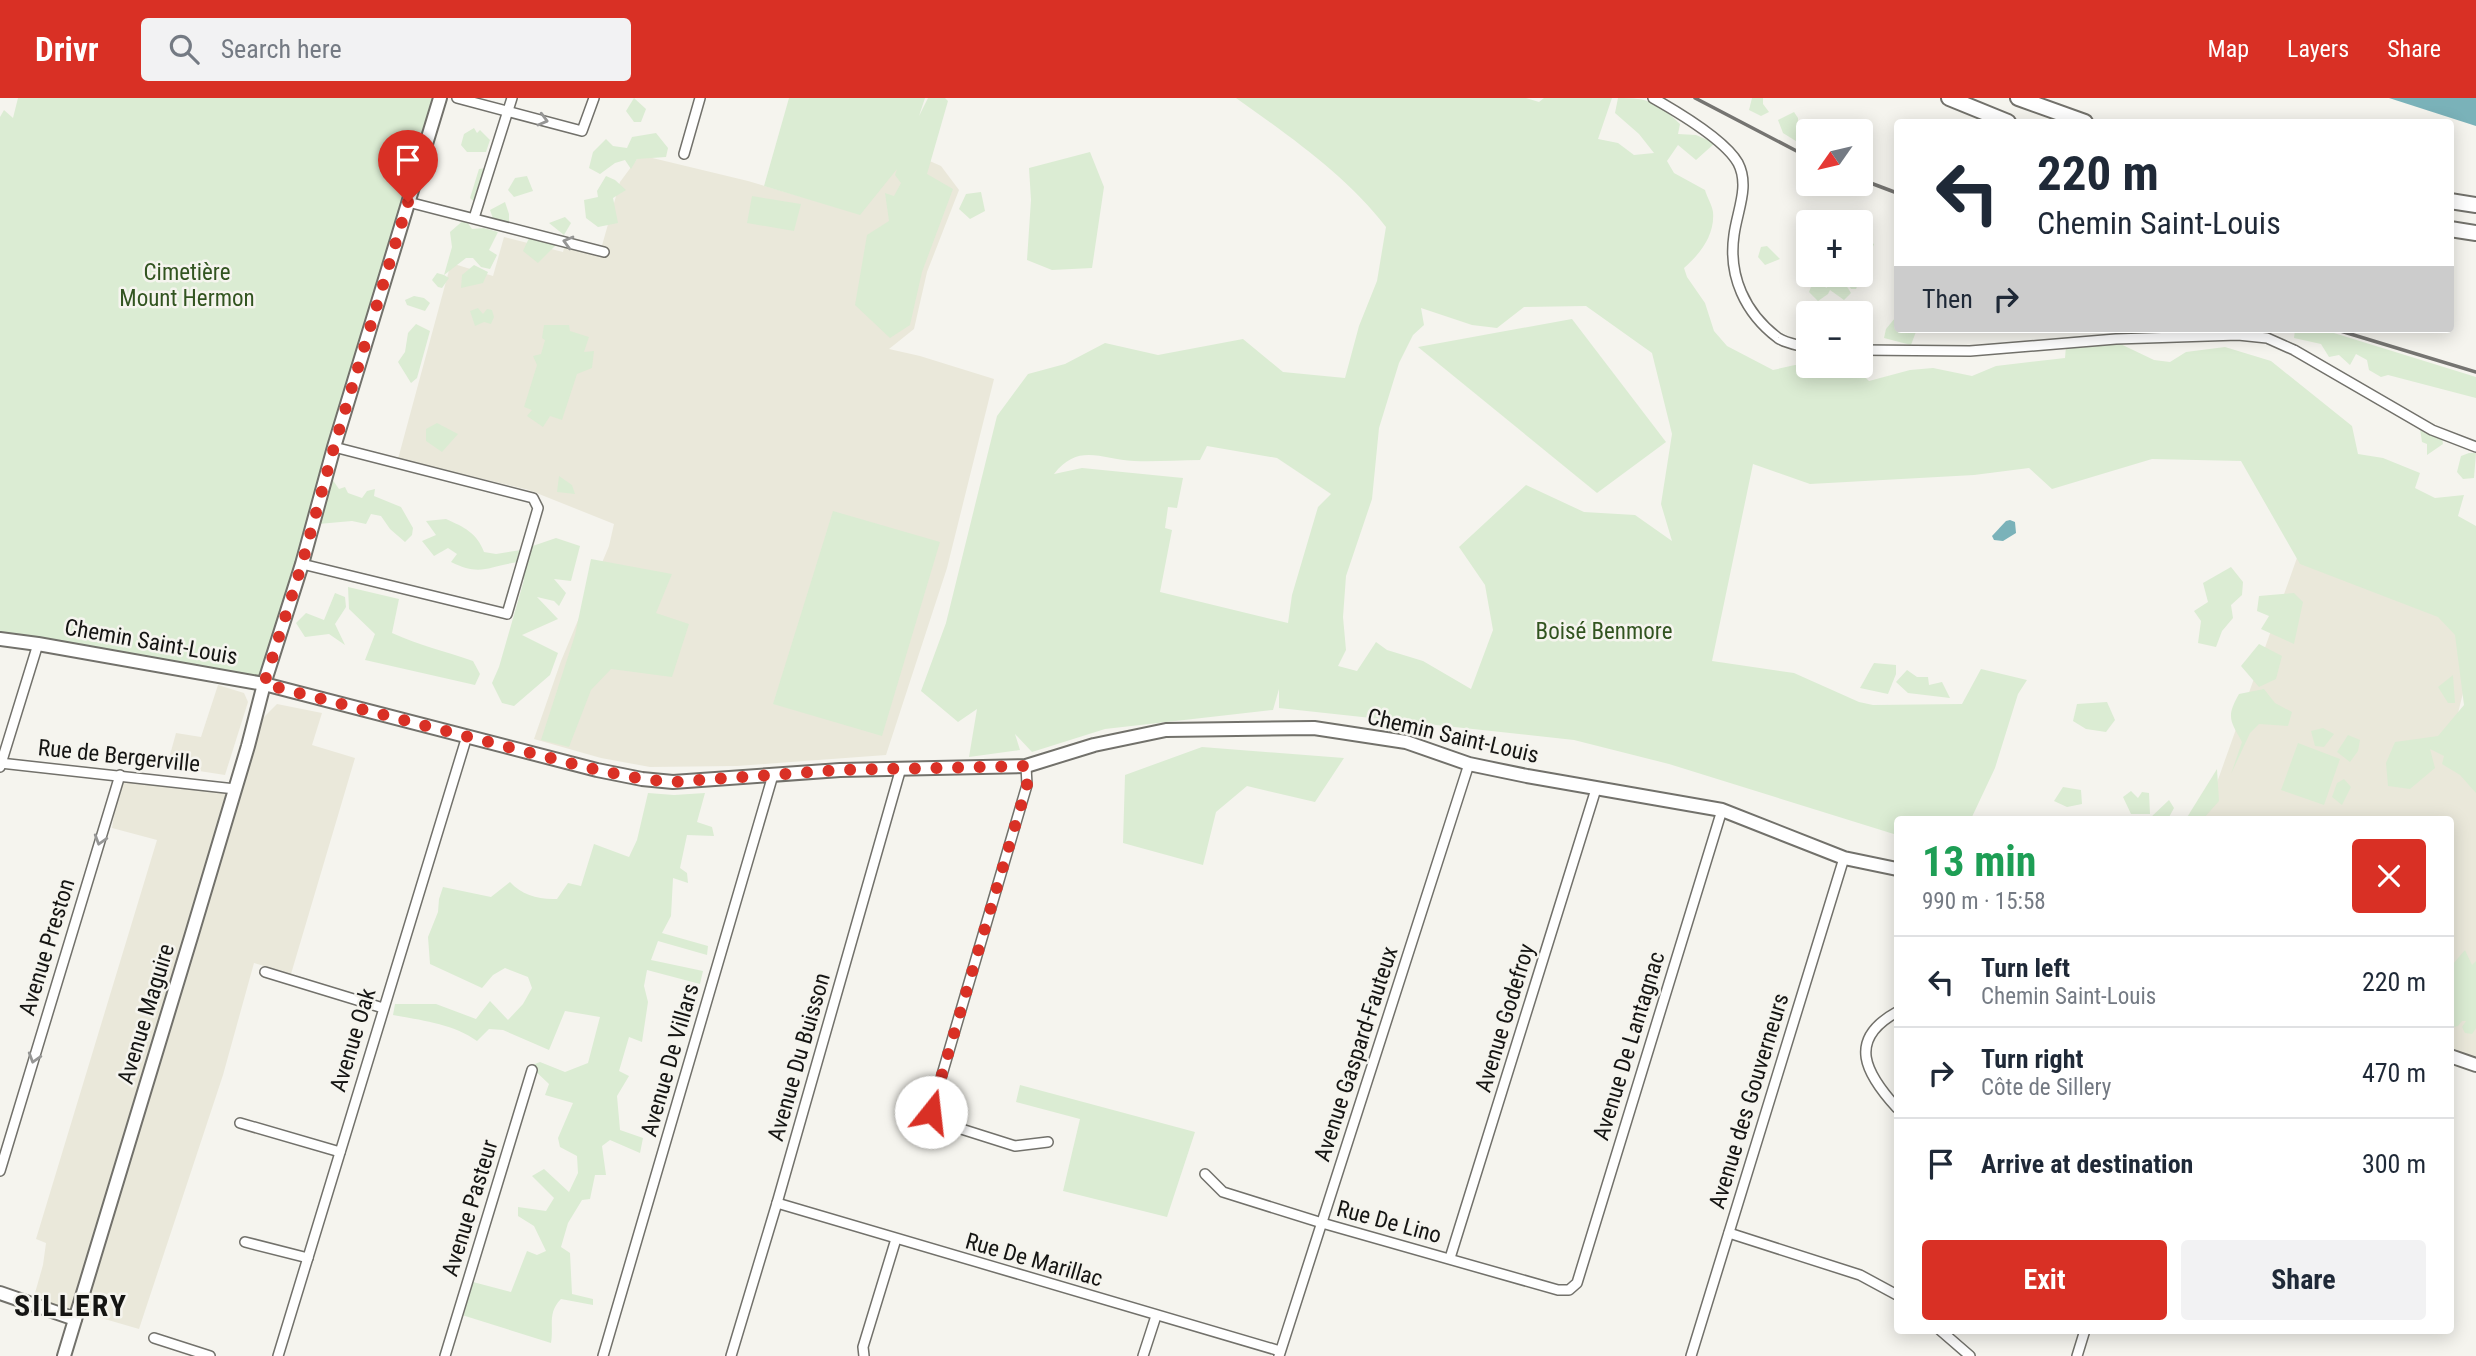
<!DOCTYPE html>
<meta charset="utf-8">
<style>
body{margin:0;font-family:"Roboto Condensed",sans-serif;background:#f2f2f3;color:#1f2937;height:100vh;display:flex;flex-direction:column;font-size:26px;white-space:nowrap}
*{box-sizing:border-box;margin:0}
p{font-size:23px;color:#747a83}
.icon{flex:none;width:38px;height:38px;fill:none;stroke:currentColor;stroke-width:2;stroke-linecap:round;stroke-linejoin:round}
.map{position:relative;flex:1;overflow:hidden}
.panel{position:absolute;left:1894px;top:718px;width:560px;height:518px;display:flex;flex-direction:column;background:#fff;border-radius:7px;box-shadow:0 4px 18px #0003}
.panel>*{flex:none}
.hud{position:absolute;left:1894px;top:21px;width:560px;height:214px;border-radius:7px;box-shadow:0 4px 18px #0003;background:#fff;color:#1f2937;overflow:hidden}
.needle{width:46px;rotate:236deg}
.fabs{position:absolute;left:1796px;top:21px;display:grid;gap:14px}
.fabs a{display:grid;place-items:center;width:77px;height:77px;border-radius:7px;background:#fff;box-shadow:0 4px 18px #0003;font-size:35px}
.pin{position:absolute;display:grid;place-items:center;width:60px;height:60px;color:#fff;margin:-72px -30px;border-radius:50% 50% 50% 0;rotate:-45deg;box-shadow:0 0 7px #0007}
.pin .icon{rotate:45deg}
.me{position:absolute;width:77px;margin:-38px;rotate:16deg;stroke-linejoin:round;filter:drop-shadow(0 0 5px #0008)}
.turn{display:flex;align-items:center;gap:24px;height:147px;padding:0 28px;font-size:32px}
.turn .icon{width:91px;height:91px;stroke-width:2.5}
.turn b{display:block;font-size:49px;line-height:60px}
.then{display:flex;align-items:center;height:66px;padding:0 28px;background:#0003;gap:14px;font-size:26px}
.round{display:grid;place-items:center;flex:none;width:74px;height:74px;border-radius:7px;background:#f2f2f3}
.summary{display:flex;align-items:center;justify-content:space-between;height:119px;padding:0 28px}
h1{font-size:42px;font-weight:700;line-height:52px;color:#1e9e55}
.action{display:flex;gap:14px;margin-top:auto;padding:14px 28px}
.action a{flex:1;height:80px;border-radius:7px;background:#d93025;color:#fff;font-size:28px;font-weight:700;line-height:80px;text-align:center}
.action a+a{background:#f2f2f3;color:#1f2937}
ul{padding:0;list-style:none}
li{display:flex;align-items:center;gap:21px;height:91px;padding:0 28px;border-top:2px solid #e0e1e3}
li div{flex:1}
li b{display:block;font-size:26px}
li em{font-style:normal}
header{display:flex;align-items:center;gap:42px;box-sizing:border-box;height:98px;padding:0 35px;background:#d93025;color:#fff}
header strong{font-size:33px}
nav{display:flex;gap:38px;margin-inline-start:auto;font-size:24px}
.search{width:490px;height:63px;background:#f2f2f3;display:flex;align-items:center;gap:18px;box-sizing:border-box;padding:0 24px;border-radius:7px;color:#747a83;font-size:26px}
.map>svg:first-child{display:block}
.built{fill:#eae8da}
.green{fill:#dbecd3;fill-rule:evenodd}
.water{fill:#7ab2b9}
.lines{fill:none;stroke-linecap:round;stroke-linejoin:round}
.street-casing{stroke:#72716b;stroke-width:12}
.secondary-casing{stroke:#72716b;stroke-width:16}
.primary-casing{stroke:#72716b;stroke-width:18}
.street{stroke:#fff;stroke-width:9}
.secondary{stroke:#fff;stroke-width:12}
.primary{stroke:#fff;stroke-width:14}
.rail{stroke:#757471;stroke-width:3.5}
.oneway{stroke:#969695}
.route{stroke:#d93025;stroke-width:12;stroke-dasharray:0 21.6}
.labels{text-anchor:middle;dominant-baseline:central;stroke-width:5;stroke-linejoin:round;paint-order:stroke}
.park-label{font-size:23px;fill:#325420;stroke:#f5f4ee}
.street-label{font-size:23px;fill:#151513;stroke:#f5f4ee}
.district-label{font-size:30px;font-weight:bold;letter-spacing:2px;fill:#151513;stroke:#f5f4ee}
</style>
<header>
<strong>Drivr</strong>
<div class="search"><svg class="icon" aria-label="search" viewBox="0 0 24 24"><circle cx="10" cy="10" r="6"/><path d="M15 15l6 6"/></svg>Search here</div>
<nav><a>Map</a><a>Layers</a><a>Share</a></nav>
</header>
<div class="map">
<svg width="2476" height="1258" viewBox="0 0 2476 1258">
<rect width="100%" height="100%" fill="#f5f4ee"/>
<g class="built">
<polygon points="907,53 941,68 959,92 927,174 914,231 889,251 920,258 994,281 947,470 886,657 737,668 650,669 601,660 534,641 561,563 609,448 614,426 529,392 398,361 451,165 493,178 504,139 563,154 566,142 601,151 620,84 640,57 748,83 860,116"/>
<polygon points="2303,443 2476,516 2476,543 2455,627 2476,643 2476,967 2450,957 2450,721 2204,721"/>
<polygon points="218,587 244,595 248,604 225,677 167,668 176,635 201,639"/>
<polygon points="277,606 322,615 312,647 355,660 291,876 254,865 223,977 139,1231 84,1215 75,1221 35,1195 43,1167 46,1145 36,1141 157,742 112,730 120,677 234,690 253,630"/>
</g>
<g class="green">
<polygon points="18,0 439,0 327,374 339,391 345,389 348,395 362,400 367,393 375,391 374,398 401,409 413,430 412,437 405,444 390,431 381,418 371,416 366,426 352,423 318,426 264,586 39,539 0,534 0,19 4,12 13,20"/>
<polygon points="634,0 646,11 641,24 634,24 626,13"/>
<polygon points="789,0 925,0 919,18 928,0 945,0 948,3 927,76 953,91 922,174 910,227 890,240 855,207 867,137 889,123 885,95 894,98 901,85 895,77 897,71 860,117 764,88"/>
<path d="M1236,0h290l13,4 5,-4h68l-14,41 20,4 16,12 20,-2 -15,-19 -24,-21 3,-15c32,0 39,4 62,26l-2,10 18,1 19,8 -19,17 -18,-15 -11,16 7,12 31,17c2,7 7,15 8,22 2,23 -13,42 -29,56l3,9 18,26 9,28 13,15 46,24 22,-5 59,1 15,15 41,-11 23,-2 39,8 24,-10 69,-8 1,-12 44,-7 44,21 16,2 16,-10 39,-5 46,14 81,65 6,28 25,4 37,15 -5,15 20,10 29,-3 -6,21 18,10v267l-16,-18 -18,-11 2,-8 -14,-7 5,19 -25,21 -22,-3 -2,-23 9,-21 43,-6 26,-31 -9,-70 -17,-18 -138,-53 -59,-103 -89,-2 -100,30 -23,-21 -55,7 -164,9 -57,-20 -41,197 82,12 65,29 14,3 89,-1 19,-35 46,11 -9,14 -23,74 -24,51h-74v16l-228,-71 -95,-24 -295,-32v-19l-6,21 -168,19 -73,23 -17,-18 5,16 -51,7 8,-48 -19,13 -37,-31 25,-68 51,-207 31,-42 37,-10 40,-21 53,12 85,-16 40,33 62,6 14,-52 18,-45 9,-54c-39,-51 -98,-92 -150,-129zM1586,208l66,47 20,81 -11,70 11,37 -37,-26 -51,-3 -58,-27 -67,62 26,38 8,45 -22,59 -48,-28 -36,-11 -11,-8 -19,29 -19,-5 8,-16 -3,-33 3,-41 26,-77 7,-71 20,-65 14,-28 11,-10 -3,-17 51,17 25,3 27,-21zM1207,348l70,12 54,36 -13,13 -26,88 -4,28 -128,-31 12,-62 -7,-2 3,-21 9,1 6,-30 -101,-10 -28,6c25,-32 48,-14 80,-13 22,1 44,-1 66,-1z"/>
<polygon points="1752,0 1763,0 1763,6 1769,14 1761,18 1749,12"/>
<polygon points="1794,14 1798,20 1798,32 1804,29 1805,36 1799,45 1783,35 1778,22"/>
<polygon points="474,30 477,35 480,32 490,42 486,54 467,54 461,47 464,36"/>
<polygon points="656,35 668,50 666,59 637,61 631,71 625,62 615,65 600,76 589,70 593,54 606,41 613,48 627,50 632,39"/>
<polygon points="1090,54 1104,89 1092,170 1052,172 1027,162 1031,102 1029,70"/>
<polygon points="494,69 483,111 470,100 479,71"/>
<polygon points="527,78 533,93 514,99 508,92 515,80"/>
<polygon points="606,78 615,82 626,92 613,100 618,125 598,129 586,120 584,102 598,99 597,93"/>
<polygon points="981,94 985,113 970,121 959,111 966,96"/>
<polygon points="752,98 801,106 794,133 747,125"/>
<polygon points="505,104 509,116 509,125 494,123 490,112"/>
<polygon points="565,119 571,125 564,137 549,125"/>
<polygon points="465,121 472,131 484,130 498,134 489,152 497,157 490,171 481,169 473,160 466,160 444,177 449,180 442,190 438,189 432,182 437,175 444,177 452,149 450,134"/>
<polygon points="529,140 556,147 538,165 523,153"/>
<polygon points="1863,140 1874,146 1856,191 1851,191 1843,177 1860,177 1860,143"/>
<polygon points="1767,148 1780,161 1765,167 1758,159 1761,149"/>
<polygon points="474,167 488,174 483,185 461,190 462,177"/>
<polygon points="1822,182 1826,190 1834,185 1844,184 1851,195 1844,202 1830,192 1828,196 1818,203 1809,194 1813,184"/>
<polygon points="414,198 424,200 430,205 425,213 407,207 405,202"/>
<polygon points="478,210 483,216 487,211 492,212 494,219 491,226 484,224 475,228 470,213"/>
<polygon points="1895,220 1897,231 1917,231 1911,247 1884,240 1886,231"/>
<polygon points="1572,221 1666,344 1597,395 1418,249"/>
<polygon points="416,226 430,233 417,280 411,285 398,264 405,254 408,235"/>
<polygon points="544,227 569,227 570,233 589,239 584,254 594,253 592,270 577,276 562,322 550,318 543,329 527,318 532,312 524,309 537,267 533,258 541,256 545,242 542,240"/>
<polygon points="2290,231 2321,231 2476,279 2476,300 2388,277 2381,279 2369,272 2367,262 2356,256 2350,267 2339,257 2329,259 2321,246 2294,240 2295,232"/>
<polygon points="437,325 458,336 442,354 426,343 426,331"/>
<polygon points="2420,331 2442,340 2443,346 2427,357 2427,346 2422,344"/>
<polygon points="2469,355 2476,355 2474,380 2463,381 2457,374 2461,358"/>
<polygon points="559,378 572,387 575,396 557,394"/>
<polygon points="833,413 940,444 882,638 773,606"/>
<path d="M446,421c18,8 31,14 38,33l12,2 25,-4 35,-12 24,8 -9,35 -17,-2 12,14 -7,13 -5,-5 -17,-4 21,22 -36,16 36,18 -8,22 -36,31 -12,-3 -10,-20 7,-16 25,-87 -5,-18c-31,4 -38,15 -68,0l6,-8 -9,-6 -14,8 -12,-15 14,-6 -10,-14z"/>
<polygon points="591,461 672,476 656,515 689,526 672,579 611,571 591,592 569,649 541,642 575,537"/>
<polygon points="2231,469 2243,484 2242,497 2231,507 2233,520 2222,533 2216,549 2198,545 2201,523 2194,513 2208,504 2203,485"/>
<path d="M348,489l51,12 -7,34c29,13 53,18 81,28l7,13 -5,11 -110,-25 10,-26 -26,-25z"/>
<polygon points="335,495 345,499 346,509 335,526 345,547 329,536 305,539 296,525 306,515 324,522"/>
<polygon points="2294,495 2303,504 2294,546 2261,531 2269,518 2257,513 2259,498"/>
<polygon points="2259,546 2282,558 2276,581 2259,589 2241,568"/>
<polygon points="1874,565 1896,567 1896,576 1888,596 1860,590"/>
<polygon points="1907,572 1917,579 1928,579 1929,587 1942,584 1950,600 1908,595 1896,584"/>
<polygon points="2453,577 2455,605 2448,605 2438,589"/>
<path d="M2264,591l11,14 17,9 -4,14 -29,-2 -9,9 -19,41 11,-32c-12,-22 -16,-25 -3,-48z"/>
<polygon points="2107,604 2115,622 2106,634 2086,631 2073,623 2077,606"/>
<polygon points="2323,630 2334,636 2324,649 2315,648 2311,633"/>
<polygon points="2348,637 2360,642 2358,653 2350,664 2337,654"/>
<polygon points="2298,645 2340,661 2324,707 2281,692"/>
<polygon points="1202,649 1344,660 1315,704 1247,688 1216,714 1203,767 1123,745 1125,677"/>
<polygon points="2217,671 2219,703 2203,721 2186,721"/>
<polygon points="2344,681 2351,689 2342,707 2332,699 2337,685"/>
<polygon points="2063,689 2081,692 2082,706 2067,709 2054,703"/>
<polygon points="2131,693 2138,700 2142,694 2149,695 2150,716 2131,716 2123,699"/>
<path d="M648,695l26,2 31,-2 -8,29 15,5 2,9 -27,-1 -7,33 7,5 1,10 -15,-5 -2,38 -9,17 46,13 -1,9 -49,-14 -7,19 52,11 -3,13 -53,-14 -3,16 4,16 -6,40 -13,-5 -10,34 10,5 -12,20 3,34 23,8 -3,15 -30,-13 -8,6 4,29h-11l-5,24 -8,1 -14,23 -7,24 9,6 2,41 21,5v6l-32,-6c-14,14 -7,27 -10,44l-89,-28 11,-33 38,10 16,-41 10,4 9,-4 -12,-25 -16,-10v-9l28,4 8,-13 -22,-22 12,-7 25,23 9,-19 -1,-17 -17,-9 -2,-9 15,-35 -28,-8 4,-11 -19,-18 10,-4 25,10 23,-9 12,-46 -35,-6 -16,39 -46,-20 -14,-1 -12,12c-23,-17 -57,-21 -84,-26l2,-11h41l40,15 14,-18 18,19 15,-16 9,-16 -4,-11 -23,-9 -12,7 -11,13 -52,-24 -2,-27 10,-25 1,-13 4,-12 48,10 19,-15c12,13 29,18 47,17l11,-16 13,3 13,-42 35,13 8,-17z"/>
<polygon points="2169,702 2174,710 2168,721 2149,721"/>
<polygon points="2465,852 2472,867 2476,863 2476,930 2472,936 2465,935 2462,929 2466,923 2462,923 2458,928 2450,930 2450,861 2453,866"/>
<polygon points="1020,987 1195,1034 1167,1119 1063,1093 1080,1021 1016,1004"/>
</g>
<g class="water">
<polygon points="2389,0 2476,0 2476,28"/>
<polygon points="2010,422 2015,424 2016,435 2003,443 1994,442 1992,438 2006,423"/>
</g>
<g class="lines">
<defs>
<g id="street">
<polyline points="457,0 582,33 594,0"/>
<path d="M1653,0c23,13 72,42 85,65 12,23 -1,48 -4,72 -6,41 11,78 44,103 7,5 20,7 30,10"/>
<polyline points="684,56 700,0"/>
<polyline points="408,104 604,154"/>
<polyline points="474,120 512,0"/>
<polyline points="1860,252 1970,253 2116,241 2238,237 2267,240 2294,252 2432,332 2476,349"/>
<polyline points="302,466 507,516 538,410 533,400 334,349"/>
<polyline points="0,665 235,691"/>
<polyline points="1026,668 1027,687 931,1014 936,1023 1015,1048 1048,1044"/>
<polyline points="0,669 38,546"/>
<polyline points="265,874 383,910"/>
<path d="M1897,914c-51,28 -31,62 0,96"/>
<polyline points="240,1025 340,1054"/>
<polyline points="0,1073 120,677"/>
<polyline points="1205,1076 1223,1094 1322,1125 1558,1192 1569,1192 1577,1185 1722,712"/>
<polyline points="777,1105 1280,1253"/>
<polyline points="1729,1135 1860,1177 1897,1197"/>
<polyline points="245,1144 308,1160"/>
<polyline points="1450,1160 1596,691"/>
<polyline points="1940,1232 1970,1258"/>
<polyline points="154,1240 210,1258"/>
<polyline points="278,1258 467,638"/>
<polyline points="445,1258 532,972"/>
<polyline points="603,1258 773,677"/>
<polyline points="731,1258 777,1105 901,670"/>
<polyline points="864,1258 863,1249 896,1141"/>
<polyline points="1143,1258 1156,1218"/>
<polyline points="1279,1258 1469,666"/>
<polyline points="1691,1258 1844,760"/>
<polyline points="2077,1258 2085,1232"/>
</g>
<g id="secondary">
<polyline points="0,541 38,546 264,586 597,672 642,681 673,684 840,672 1026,668 1094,647 1166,632 1314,630 1406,644 1469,666 1527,678 1722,712 1844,760 1897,771"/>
<polyline points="2450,958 2476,967"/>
<polyline points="0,1195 75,1221"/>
<polyline points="64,1258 191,839 248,648 264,586 302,466 334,349 440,0"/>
</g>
<g id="primary">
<polyline points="1949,0 2008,24"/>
<polyline points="2018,0 2085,24"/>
<polyline points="2450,103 2476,107"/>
<polyline points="2450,131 2476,135"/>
</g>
</defs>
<use href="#street" class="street-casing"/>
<use href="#secondary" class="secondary-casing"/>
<use href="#primary" class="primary-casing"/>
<use href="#street" class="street"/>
<use href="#secondary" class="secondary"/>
<use href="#primary" class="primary"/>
<g class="rail">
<polyline points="1695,0 1808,59"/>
<polyline points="1860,81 1897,95"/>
<polyline points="2334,231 2476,274"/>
</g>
</g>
<defs><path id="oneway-chevron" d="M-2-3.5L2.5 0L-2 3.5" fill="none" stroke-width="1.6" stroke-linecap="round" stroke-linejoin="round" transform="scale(1.75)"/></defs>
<g class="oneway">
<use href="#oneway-chevron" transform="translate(543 22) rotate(15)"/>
<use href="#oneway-chevron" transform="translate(568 144) rotate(-165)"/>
<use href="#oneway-chevron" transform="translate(100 742) rotate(107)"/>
<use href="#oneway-chevron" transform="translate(34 960) rotate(107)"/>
</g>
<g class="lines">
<polyline class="route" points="408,104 334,349 302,466 264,586 597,672 642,681 673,684 840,672 1026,668 1027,687 931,1014"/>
</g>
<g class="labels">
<g class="park-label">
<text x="187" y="174">Cimetière<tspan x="187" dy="26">Mount Hermon</tspan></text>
<text x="1604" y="533">Boisé Benmore</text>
</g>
<g class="street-label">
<text transform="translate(151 544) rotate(10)">Chemin Saint-Louis</text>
<text transform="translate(1453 638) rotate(13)">Chemin Saint-Louis</text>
<text transform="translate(119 658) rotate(6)">Rue de Bergerville</text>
<text transform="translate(47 849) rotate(-73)">Avenue Preston</text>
<text transform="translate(146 916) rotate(-73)">Avenue Maguire</text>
<text transform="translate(1505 920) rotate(-73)">Avenue Godefroy</text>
<text transform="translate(353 942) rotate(-73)">Avenue Oak</text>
<text transform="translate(1629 948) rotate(-73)">Avenue De Lantagnac</text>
<text transform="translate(1356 956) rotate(-72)">Avenue Gaspard-Fauteux</text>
<text transform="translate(799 959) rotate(-74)">Avenue Du Buisson</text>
<text transform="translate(670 962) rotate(-74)">Avenue De Villars</text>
<text transform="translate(1749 1003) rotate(-73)">Avenue des Gouverneurs</text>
<text transform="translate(470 1110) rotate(-73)">Avenue Pasteur</text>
<text transform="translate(1389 1124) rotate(15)">Rue De Lino</text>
<text transform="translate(1034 1162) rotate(16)">Rue De Marillac</text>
</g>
<g class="district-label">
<text x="71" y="1207">SILLERY</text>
</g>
</g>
</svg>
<div class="fabs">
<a><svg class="needle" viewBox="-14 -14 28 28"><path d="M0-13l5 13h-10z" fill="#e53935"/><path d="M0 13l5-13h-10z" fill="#747a83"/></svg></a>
<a>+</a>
<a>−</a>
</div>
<div class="pin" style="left:408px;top:104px;background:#d93025"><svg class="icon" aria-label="arrive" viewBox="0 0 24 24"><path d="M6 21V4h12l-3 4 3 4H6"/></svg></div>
<svg class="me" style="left:931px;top:1014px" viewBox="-20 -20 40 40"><circle r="19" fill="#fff"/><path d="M0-13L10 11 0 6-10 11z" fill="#d93025"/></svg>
<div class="hud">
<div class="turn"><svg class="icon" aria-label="left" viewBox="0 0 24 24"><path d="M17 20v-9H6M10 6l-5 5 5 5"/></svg><div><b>220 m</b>Chemin Saint-Louis</div></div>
<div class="then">Then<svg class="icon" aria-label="right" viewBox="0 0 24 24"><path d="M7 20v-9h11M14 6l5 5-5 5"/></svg></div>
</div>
<section class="panel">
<div class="summary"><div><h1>13 min</h1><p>990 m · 15:58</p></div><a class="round" style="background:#d93025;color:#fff"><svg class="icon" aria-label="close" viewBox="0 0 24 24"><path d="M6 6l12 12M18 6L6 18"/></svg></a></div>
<ul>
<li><svg class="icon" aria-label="left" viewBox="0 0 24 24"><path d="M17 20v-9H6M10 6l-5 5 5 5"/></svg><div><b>Turn left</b><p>Chemin Saint-Louis</p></div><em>220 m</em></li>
<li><svg class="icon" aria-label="right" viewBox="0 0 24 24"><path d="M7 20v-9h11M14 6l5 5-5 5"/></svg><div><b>Turn right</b><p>Côte de Sillery</p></div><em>470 m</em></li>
<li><svg class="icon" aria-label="arrive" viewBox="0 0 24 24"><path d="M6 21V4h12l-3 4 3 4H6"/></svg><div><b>Arrive at destination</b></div><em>300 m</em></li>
</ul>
<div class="action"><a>Exit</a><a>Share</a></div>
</section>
</div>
